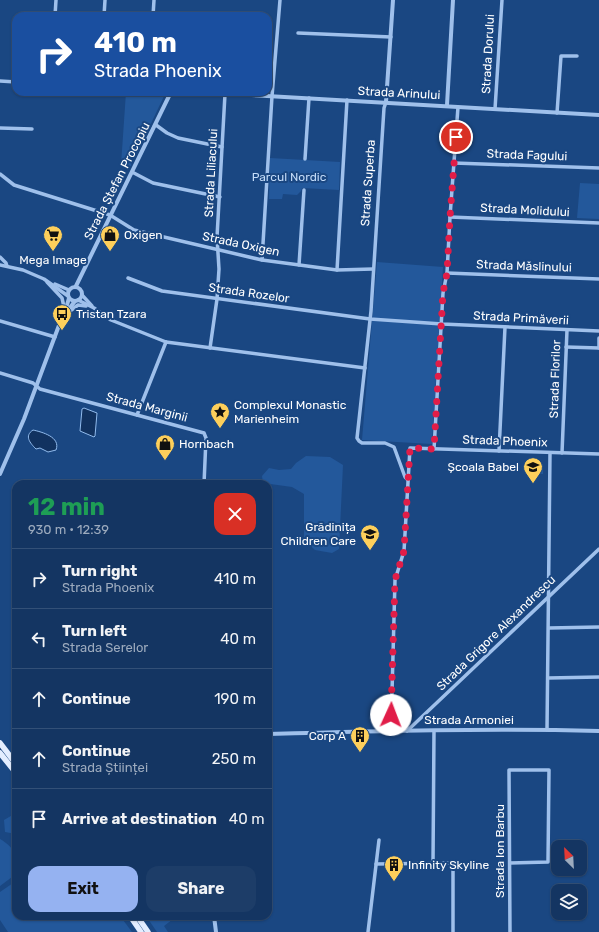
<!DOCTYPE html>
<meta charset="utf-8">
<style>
body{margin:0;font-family:Rubik,sans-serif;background:#1d3d68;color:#f1f3f6;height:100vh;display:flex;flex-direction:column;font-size:15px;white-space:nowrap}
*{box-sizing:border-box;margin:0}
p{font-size:13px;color:#9dabbe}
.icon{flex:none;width:22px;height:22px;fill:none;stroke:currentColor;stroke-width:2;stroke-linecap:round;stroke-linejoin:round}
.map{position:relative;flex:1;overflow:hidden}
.sheet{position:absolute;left:12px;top:480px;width:260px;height:440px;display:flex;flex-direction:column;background:#143562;border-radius:12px;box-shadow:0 1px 3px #0004,0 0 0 1px #335077}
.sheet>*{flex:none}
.guide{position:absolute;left:12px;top:12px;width:260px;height:84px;border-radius:12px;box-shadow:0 1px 3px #0004,0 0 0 1px #335077;background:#1a4fa0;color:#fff;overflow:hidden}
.needle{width:26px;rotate:336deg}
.fabs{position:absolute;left:551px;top:840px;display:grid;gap:8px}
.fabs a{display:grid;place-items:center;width:36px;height:36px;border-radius:8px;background:#143562;box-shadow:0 1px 3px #0004,0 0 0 1px #335077;font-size:20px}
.pin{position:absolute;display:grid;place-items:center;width:34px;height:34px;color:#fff;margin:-17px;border:2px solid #fff;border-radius:50%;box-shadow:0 1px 4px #0007}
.me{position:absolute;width:44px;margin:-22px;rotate:2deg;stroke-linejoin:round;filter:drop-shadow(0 0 3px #0008)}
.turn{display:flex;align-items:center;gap:14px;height:84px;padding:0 16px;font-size:18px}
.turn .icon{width:52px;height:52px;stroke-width:2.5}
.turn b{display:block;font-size:28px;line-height:34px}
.round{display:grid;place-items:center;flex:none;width:42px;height:42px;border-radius:12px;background:#1d3d68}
.head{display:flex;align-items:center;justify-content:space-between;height:68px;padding:0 16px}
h1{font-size:24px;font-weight:700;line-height:30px;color:#1e9e55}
.cta{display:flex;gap:8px;margin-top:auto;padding:8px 16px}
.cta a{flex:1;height:46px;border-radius:12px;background:#95b2f1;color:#111;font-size:16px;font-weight:700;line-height:46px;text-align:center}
.cta a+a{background:#1d3d68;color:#f1f3f6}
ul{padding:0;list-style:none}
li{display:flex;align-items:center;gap:12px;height:60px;padding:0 16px;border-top:1px solid #335077}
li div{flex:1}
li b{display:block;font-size:15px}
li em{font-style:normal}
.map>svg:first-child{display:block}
.green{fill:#23589b}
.water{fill:#113260;stroke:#91bbed}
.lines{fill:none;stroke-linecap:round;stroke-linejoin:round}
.minor{stroke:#9fc0eb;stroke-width:3.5}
.tertiary{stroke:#9fc0eb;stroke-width:4}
.primary{stroke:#e3edff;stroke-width:5.5}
.route{stroke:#e11d48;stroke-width:7;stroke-dasharray:0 12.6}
.labels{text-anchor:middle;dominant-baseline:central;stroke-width:4;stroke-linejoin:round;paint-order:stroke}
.street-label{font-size:12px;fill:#fff;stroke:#1a4782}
.park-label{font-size:12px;fill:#c3dbf8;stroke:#1a4782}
.poi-label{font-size:12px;fill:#fff;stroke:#1a4782;text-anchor:start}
</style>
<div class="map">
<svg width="599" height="932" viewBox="0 0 599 932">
<rect width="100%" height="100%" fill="#1a4782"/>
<g class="green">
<polygon points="126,92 165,94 146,134 139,131 137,153 132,153 131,166 121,165"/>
<polygon points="270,158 340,162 339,190 302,188 301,191 297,195 283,194 282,199 269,199"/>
<polygon points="580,183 599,184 599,219 577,218"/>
<polygon points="377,262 443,267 432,444 362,440"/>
<polygon points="306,456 330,457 343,465 339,549 332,553 315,550 304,540 304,494 292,487 263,483 262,476 269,468 279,470 291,469 296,463"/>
<polygon points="526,463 543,464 543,474 525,473"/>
<rect x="268" y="539" width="5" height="23"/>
<polygon points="16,813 16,834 5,832 4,820"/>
<path d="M0,839c17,10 16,18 16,35l-16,12z"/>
<polygon points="16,881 16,916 120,916 132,932 8,932 0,920 0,892"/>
<polygon points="146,916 177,916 164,926 168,932 157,932"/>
</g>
<g class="water">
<polygon points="84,408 97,413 95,436 94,437 80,431 82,409"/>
<path d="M33,430c9,2 28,7 23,20l-8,2 -8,-4 -4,1c-6,-6 -12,-13 -3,-19z"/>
</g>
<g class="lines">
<g class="minor">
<polyline points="55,16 56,0"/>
<polyline points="104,16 105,0"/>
<polyline points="153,16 154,0"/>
<polyline points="298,33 391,37"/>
<polyline points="0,81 16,82"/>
<polyline points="386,102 384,108 371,311 357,438 359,441 362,443 385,443 394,447 405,477 408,480"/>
<polyline points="495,109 502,0"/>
<polyline points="557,113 561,56 577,56"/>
<polyline points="156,125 167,133 178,138 222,147"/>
<polyline points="0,128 32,129"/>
<polyline points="305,159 309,98"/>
<polyline points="454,163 599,168"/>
<polyline points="132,172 153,183 220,197"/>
<polyline points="0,174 14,185 110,215 134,230 262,260 337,270 373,269"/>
<polyline points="450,217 599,223"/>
<polyline points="0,257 6,263 7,266"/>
<polyline points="262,260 272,96 280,0"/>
<polyline points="0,265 23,270 44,279 68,296"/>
<polyline points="299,265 304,190"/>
<polyline points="337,270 347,100"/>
<polyline points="447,273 599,279"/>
<polyline points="128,278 162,291 370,319 442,324 599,331"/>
<polyline points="47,282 62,298 64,307 61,319"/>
<polyline points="55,284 69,290"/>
<polyline points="82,295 92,306"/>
<polyline points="78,300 94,308 111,320 166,342 365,368"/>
<polyline points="70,311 78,305 86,306"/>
<polyline points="0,321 55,337"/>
<polyline points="566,347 599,348"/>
<polyline points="210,348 217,299 219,269 217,237 225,94"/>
<polyline points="599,348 599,338"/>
<polyline points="0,373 33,383 40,389 204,433 206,438 204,484"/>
<polyline points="137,415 166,342"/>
<polyline points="434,449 443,293 447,273 450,217 458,107"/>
<polyline points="499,451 505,327"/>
<polyline points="562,453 567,330"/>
<polyline points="549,628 599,627"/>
<polyline points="548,678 599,677"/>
<polyline points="391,730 395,580 404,551 410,448 599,454"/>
<polyline points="547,730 550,453"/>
<polyline points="407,731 599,549"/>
<polyline points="433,863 434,731"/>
<polyline points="510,863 548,862 549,770 509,770 510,932"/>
<polyline points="376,864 453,863 453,932"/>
<polyline points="368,932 379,840"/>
</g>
<g class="tertiary">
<polyline points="198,92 599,115"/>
<polyline points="386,102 393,0"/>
<polyline points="447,105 453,0"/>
<polyline points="76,286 171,92"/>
<circle cx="75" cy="294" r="7"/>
<polyline points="65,312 69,298"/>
<polyline points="0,474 24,419 61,320 75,301"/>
<path d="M268,734c110,-3 221,-6 331,-3"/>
<polyline points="214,916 216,932"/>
</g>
<g class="primary">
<polyline points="0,743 16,764"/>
<polyline points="0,753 16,773"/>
<polyline points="130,916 141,932"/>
<polyline points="137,916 148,932"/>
</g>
</g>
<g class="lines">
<polyline class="route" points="391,715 395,580 404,551 410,448 434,449 443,293 447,273 450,217 456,137"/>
</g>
<defs>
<symbol id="supermarket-pin" viewBox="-11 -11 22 30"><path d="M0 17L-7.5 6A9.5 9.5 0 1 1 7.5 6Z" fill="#fdcf5b" stroke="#1a4782"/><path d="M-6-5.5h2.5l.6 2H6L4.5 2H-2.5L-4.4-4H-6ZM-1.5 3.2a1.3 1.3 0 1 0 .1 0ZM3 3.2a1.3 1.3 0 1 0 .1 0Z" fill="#111"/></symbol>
<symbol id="shop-pin" viewBox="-11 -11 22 30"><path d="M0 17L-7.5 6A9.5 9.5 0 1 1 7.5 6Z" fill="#fdcf5b" stroke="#1a4782"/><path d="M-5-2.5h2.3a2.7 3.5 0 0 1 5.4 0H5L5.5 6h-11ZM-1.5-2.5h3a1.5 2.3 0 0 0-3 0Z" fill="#111"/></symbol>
<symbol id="bus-pin" viewBox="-11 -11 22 30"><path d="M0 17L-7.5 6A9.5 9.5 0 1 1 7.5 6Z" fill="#fdcf5b" stroke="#1a4782"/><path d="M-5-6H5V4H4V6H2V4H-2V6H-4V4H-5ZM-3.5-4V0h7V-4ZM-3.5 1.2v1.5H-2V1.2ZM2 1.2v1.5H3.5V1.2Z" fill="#111"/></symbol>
<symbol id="sight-pin" viewBox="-11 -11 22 30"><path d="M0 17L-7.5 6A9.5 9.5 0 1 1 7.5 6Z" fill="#fdcf5b" stroke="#1a4782"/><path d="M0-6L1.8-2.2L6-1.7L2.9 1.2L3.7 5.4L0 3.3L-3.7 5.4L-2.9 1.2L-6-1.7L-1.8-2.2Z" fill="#111"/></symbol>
<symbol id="school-pin" viewBox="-11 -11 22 30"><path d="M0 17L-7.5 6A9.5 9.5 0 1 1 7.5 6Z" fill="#fdcf5b" stroke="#1a4782"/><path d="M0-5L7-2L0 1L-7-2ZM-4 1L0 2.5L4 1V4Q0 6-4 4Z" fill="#111"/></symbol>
<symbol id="building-pin" viewBox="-11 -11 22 30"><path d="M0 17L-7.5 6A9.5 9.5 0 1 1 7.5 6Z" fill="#fdcf5b" stroke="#1a4782"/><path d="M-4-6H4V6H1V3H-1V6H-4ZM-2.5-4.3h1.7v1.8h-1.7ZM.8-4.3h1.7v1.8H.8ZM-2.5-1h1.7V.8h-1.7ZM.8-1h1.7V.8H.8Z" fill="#111"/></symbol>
</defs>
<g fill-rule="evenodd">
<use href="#supermarket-pin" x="42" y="224" width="22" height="30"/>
<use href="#shop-pin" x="99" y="224" width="22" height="30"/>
<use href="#bus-pin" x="51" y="303" width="22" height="30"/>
<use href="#sight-pin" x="209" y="401" width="22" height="30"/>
<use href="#shop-pin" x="154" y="433" width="22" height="30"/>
<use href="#school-pin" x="522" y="456" width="22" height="30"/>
<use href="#school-pin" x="359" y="523" width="22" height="30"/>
<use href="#building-pin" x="349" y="725" width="22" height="30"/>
<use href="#building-pin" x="383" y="854" width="22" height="30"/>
</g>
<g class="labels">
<g class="street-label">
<text transform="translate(488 54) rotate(-87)">Strada Dorului</text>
<text transform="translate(399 93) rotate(3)">Strada Arinului</text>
<text transform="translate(527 155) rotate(2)">Strada Fagului</text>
<text transform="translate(211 173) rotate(-87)">Strada Liliacului</text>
<text transform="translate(117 181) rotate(-63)">Strada Ștefan Procopiu</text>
<text transform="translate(368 183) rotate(-86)">Strada Superba</text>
<text transform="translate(525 210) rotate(3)">Strada Molidului</text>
<text transform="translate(241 244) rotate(12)">Strada Oxigen</text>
<text transform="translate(524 266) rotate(2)">Strada Măslinului</text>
<text transform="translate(249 293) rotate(8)">Strada Rozelor</text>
<text transform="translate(521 318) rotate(3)">Strada Primăverii</text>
<text transform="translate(555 379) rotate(-88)">Strada Florilor</text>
<text transform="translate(147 407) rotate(15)">Strada Marginii</text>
<text transform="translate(505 441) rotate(2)">Strada Phoenix</text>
<text transform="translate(496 633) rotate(-44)">Strada Grigore Alexandrescu</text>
<text x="469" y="720">Strada Armoniei</text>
<text transform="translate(500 851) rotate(-90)">Strada Ion Barbu</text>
</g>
<g class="park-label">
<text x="289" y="177">Parcul Nordic</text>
</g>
<g class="poi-label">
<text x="124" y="235">Oxigen</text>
<text x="53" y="260" text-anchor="middle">Mega Image</text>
<text x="76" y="314">Tristan Tzara</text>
<text x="234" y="405">Complexul Monastic<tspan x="234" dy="14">Marienheim</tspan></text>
<text x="179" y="444">Hornbach</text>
<text x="519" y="467" text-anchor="end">Școala Babel</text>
<text x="356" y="527" text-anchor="end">Grădinița<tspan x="356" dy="14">Children Care</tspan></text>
<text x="346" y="736" text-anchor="end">Corp A</text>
<text x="408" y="865">Infinity Skyline</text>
</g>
</g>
</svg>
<div class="fabs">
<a><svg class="needle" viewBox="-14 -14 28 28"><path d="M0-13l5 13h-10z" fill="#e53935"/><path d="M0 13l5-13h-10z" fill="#9dabbe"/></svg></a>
<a><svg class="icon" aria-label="layers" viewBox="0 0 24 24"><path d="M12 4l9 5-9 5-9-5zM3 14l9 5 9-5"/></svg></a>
</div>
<div class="pin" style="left:456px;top:137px;background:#d93025"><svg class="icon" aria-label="arrive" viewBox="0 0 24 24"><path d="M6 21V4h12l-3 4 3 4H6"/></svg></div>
<svg class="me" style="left:391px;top:715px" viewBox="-20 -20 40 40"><circle r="19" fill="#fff"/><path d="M0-13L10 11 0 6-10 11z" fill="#e11d48"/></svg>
<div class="guide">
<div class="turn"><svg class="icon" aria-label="right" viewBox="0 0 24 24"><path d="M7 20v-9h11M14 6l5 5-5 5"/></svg><div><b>410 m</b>Strada Phoenix</div></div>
</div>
<section class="sheet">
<div class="head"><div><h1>12 min</h1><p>930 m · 12:39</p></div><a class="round" style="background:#d93025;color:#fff"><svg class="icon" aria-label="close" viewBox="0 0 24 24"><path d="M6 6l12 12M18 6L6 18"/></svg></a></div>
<ul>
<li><svg class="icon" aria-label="right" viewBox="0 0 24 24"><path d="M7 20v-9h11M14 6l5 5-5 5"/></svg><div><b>Turn right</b><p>Strada Phoenix</p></div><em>410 m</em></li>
<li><svg class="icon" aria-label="left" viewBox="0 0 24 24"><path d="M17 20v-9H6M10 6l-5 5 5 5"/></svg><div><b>Turn left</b><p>Strada Serelor</p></div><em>40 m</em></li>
<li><svg class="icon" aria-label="ahead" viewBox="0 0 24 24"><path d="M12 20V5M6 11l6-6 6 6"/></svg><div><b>Continue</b></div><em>190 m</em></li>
<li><svg class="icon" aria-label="ahead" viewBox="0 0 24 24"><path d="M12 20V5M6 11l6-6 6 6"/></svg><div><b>Continue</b><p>Strada Științei</p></div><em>250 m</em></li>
<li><svg class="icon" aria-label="arrive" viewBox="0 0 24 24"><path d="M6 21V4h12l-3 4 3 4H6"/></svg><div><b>Arrive at destination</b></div><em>40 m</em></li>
</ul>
<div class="cta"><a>Exit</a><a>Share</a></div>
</section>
</div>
